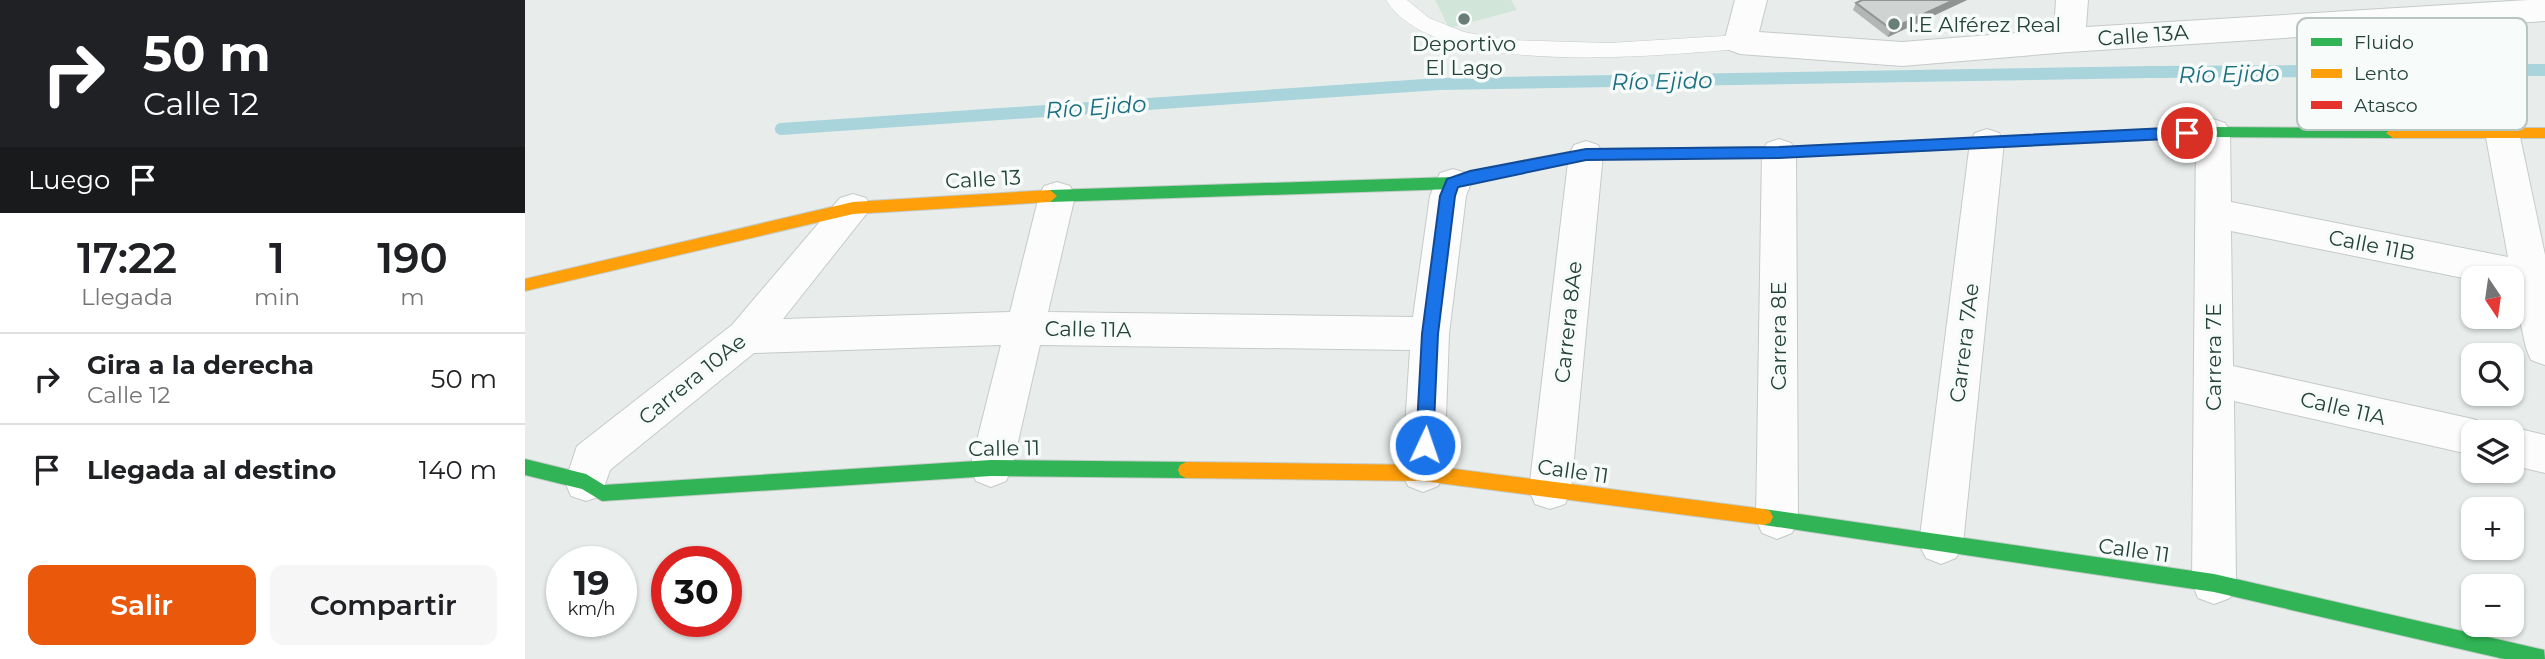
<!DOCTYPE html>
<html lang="es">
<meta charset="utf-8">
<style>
body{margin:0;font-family:Montserrat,sans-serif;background:#f6f6f6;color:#202124;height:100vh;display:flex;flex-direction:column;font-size:26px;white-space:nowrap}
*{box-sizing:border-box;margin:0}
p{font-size:23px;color:#757577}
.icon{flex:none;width:38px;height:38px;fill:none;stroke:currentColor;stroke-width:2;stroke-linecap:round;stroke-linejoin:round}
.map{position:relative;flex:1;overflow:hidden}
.details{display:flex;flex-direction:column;background:#fff;width:525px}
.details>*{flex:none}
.guide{background:#202124;color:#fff;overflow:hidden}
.needle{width:46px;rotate:167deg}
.tools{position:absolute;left:1936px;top:266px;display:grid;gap:14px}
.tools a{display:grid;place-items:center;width:63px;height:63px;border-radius:14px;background:#fff;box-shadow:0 2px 5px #0004;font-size:35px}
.speed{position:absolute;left:21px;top:546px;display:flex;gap:14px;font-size:35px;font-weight:700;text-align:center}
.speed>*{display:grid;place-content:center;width:91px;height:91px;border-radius:50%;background:#fff;box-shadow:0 2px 5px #0004;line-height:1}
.speed small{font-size:18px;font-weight:400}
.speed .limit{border:10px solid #d22;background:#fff;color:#111}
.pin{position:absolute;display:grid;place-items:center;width:60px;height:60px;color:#fff;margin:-30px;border:4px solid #fff;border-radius:50%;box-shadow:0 2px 7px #0007}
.me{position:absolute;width:77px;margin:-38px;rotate:3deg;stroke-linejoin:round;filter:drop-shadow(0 0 5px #0008)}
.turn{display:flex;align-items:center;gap:24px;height:147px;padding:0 28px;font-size:32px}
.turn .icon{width:91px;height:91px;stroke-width:2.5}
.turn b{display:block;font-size:49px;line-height:60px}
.then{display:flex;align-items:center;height:66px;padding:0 28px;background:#0003;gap:14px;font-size:26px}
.eta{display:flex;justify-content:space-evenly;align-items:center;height:119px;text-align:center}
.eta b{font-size:42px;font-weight:600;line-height:49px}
.cta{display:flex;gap:14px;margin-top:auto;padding:14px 28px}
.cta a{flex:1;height:80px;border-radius:14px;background:#ea580c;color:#fff;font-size:28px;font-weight:600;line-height:80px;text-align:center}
.cta a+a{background:#f6f6f6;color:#202124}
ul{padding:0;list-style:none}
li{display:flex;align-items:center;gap:21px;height:91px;padding:0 28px;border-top:2px solid #e0e0e0}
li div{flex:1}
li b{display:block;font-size:26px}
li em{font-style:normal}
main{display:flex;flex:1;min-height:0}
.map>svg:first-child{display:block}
.green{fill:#d1e6d8}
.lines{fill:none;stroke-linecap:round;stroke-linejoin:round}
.stream{stroke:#a9d4db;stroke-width:12}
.lane-casing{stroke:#c5cac8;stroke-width:1}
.street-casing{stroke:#c5cac8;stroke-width:2}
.fast-casing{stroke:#c3cbc8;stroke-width:2}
.slow-casing{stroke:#c3cbc8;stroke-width:2}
.jam-casing{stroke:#c3cbc8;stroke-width:2}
.lane{fill:#fcfcfc;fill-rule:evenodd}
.street{fill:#fcfcfc;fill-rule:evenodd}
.fast{fill:#30b455;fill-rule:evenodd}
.slow{fill:#ff9f0a;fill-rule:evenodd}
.jam{fill:#e5322d;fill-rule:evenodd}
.wall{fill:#b2b6b5}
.shaded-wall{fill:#919493}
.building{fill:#cfd4d2;stroke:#919493;stroke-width:2}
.route{fill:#1a73e8;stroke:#114b97;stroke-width:2}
.poi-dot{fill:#697e78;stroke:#f7fbf9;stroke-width:2.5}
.labels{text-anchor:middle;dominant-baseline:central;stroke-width:7;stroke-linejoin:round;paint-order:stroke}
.poi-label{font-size:21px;fill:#24423a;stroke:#f7fbf9;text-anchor:start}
.street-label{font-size:21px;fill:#24423a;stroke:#f7fbf9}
.water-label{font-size:23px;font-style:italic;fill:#1c6f80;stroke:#f7fbf9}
.key{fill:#f7fbf9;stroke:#b8c4c0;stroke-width:2}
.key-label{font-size:19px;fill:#24423a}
</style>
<main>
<section class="details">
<div class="guide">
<div class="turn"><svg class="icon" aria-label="right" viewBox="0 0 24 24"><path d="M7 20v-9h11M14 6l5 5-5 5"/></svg><div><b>50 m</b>Calle 12</div></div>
<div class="then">Luego<svg class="icon" aria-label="arrive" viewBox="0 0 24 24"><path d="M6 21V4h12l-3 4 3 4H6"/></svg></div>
</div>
<div class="eta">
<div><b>17:22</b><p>Llegada</p></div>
<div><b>1</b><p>min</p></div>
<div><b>190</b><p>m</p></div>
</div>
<ul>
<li><svg class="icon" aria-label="right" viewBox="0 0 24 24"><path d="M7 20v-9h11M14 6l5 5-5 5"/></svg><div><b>Gira a la derecha</b><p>Calle 12</p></div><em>50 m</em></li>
<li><svg class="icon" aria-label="arrive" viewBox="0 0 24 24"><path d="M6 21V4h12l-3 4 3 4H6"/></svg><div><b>Llegada al destino</b></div><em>140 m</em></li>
</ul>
<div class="cta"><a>Salir</a><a>Compartir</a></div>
</section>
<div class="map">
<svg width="2020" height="659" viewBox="0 0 2020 659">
<rect width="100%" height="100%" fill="#e8edeb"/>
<polygon class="green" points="910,0 986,0 992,10 924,28"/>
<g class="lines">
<polyline class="stream" points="256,129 914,84 1626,72 2020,70"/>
<defs>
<path id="lane" d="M861,0h21l22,18 35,14 43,8 102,3 131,-8 7,2 3,5 -3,5 -7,2c-81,6 -306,31 -354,-49z"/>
<g id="street">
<polygon points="1210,0 1242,0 1234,32 1377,42 1529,30 1531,0 1563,0 1561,27 2003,0 2020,0 2020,21 1544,52 1377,66 1215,54 1204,50 1199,42"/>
<polygon points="1688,119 1700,123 1705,132 1706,202 1983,257 1960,132 1965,123 1977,119 1989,123 1994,132 2020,255 2020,365 2006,360 2001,348 1986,278 1948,278 1948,280 1706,231 1708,366 1948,419 1962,424 1966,432 1948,432 1948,455 1709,401 1711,583 1705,598 1689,604 1673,598 1667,583 1671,132 1676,123"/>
<polygon points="1462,129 1474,133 1479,142 1438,544 1431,558 1416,564 1401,558 1394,544 1445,142 1450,133"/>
<polygon points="1254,139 1266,143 1271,152 1273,519 1267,533 1252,539 1237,533 1231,519 1237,152 1242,143"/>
<polygon points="1061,141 1073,145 1078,154 1046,490 1040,504 1025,509 1010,504 1004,490 1044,154 1049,145"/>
<polygon points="928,169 941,173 946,183 941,196 924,334 919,473 913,486 898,492 883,486 877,473 885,350 515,345 487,468 481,481 466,487 451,481 445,468 476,345 229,353 85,470 76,496 61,501 46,496 40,482 52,446 207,325 315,198 328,194 341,198 346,208 258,319 485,312 514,196 519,186 532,182 545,186 550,196 523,312 888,317 905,196 915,173"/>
<polygon points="1986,427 2020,435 2020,473 1986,465 1986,432 1973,432"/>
</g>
<g id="fast">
<polygon points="1688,127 1868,128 1875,133 1868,138 1688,137 1436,149 1429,144 1436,139"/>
<polygon points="1005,159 1010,161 1012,165 1010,169 928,189 525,202 518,196 525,190 928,177"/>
<polygon points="0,459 61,474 79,485 466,460 661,462 667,465 669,470 667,475 661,478 466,476 77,501 57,489 0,475"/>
<polygon points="1239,509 1689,574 2019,650 2020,659 1979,659 1689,592 1239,525 1233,523 1230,517 1233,511"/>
</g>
<g id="slow">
<polygon points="1868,128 2020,128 2020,138 1868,138 1861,133"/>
<polygon points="525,190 532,196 525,202 328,214 0,291 0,279 328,202"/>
<polygon points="661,462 898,465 1239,509 1245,511 1248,517 1245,523 1239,525 898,481 661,478 655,475 653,470 655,465"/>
</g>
<polygon id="jam" points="1436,139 1443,144 1436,149 1254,157 1061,159 1005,171 998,165 1005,159 1061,149 1254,147"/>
</defs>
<use href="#lane" class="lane-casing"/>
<use href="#street" class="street-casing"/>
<use href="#fast" class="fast-casing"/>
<use href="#slow" class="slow-casing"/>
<use href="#jam" class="jam-casing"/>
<use href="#lane" class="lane"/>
<use href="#street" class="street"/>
<use href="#fast" class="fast"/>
<use href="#slow" class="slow"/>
<use href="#jam" class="jam"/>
</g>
<polygon class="wall" points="1442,0 1363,37 1328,10 1331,3"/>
<polygon class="shaded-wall" points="1429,0 1442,0 1363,37 1366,29"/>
<polygon class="building" points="1337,0 1429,0 1366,29 1331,3"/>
<polygon class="route" points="1662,127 1670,133 1662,138 1254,158 1061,160 933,187 930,196 913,334 908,445 906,450 900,452 894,450 891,445 897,334 915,196 922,179 945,171 1061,149 1254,147"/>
<g class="poi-dot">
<circle cx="939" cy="19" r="7"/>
<circle cx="1369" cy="24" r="7"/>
</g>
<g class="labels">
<g class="poi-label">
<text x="1383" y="24">I.E Alférez Real</text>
<text x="939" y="43" text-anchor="middle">Deportivo<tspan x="939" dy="24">El Lago</tspan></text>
</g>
<g class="street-label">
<text transform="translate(1618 35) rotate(-4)">Calle 13A</text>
<text transform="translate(458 179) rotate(-3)">Calle 13</text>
<text transform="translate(1847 245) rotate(11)">Calle 11B</text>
<text transform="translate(1043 322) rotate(-84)">Carrera 8Ae</text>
<text transform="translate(563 329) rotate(1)">Calle 11A</text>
<text transform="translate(1253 336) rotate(-90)">Carrera 8E</text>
<text transform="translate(1439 343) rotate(-83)">Carrera 7Ae</text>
<text transform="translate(1688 357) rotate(-90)">Carrera 7E</text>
<text transform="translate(167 379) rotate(-39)">Carrera 10Ae</text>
<text transform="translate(1818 408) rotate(13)">Calle 11A</text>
<text transform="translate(479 448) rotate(-1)">Calle 11</text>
<text transform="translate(1048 471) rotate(8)">Calle 11</text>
<text transform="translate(1609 550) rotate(8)">Calle 11</text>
</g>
<g class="water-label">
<text transform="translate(1704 74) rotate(-1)">Río Ejido</text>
<text transform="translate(1137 81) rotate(-1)">Río Ejido</text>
<text transform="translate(571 107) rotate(-4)">Río Ejido</text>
</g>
</g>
<rect x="1772" y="18" width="230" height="112" rx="10" class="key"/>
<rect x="1786" y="38" width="31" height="8" fill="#30b455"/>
<rect x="1786" y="69" width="31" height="9" fill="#ff9f0a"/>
<rect x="1786" y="101" width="31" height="8" fill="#e5322d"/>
<g class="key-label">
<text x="1829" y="49">Fluido</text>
<text x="1829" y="80">Lento</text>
<text x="1829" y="112">Atasco</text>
</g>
</svg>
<div class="tools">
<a><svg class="needle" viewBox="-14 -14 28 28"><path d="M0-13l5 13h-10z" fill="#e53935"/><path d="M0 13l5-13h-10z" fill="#757577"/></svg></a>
<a><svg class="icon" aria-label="search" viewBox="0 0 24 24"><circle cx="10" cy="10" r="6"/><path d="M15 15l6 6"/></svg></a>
<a><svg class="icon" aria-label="layers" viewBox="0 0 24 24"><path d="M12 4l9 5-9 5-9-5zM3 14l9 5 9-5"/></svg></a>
<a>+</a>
<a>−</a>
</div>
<div class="speed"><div>19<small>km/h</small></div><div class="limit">30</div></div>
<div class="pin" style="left:1662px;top:133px;background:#d93025"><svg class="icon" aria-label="arrive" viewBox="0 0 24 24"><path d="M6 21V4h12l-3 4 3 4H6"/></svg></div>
<svg class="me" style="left:900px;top:445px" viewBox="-20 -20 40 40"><circle r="17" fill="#1a73e8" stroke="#fff" stroke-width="3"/><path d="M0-11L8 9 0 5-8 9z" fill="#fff"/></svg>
</div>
</main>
